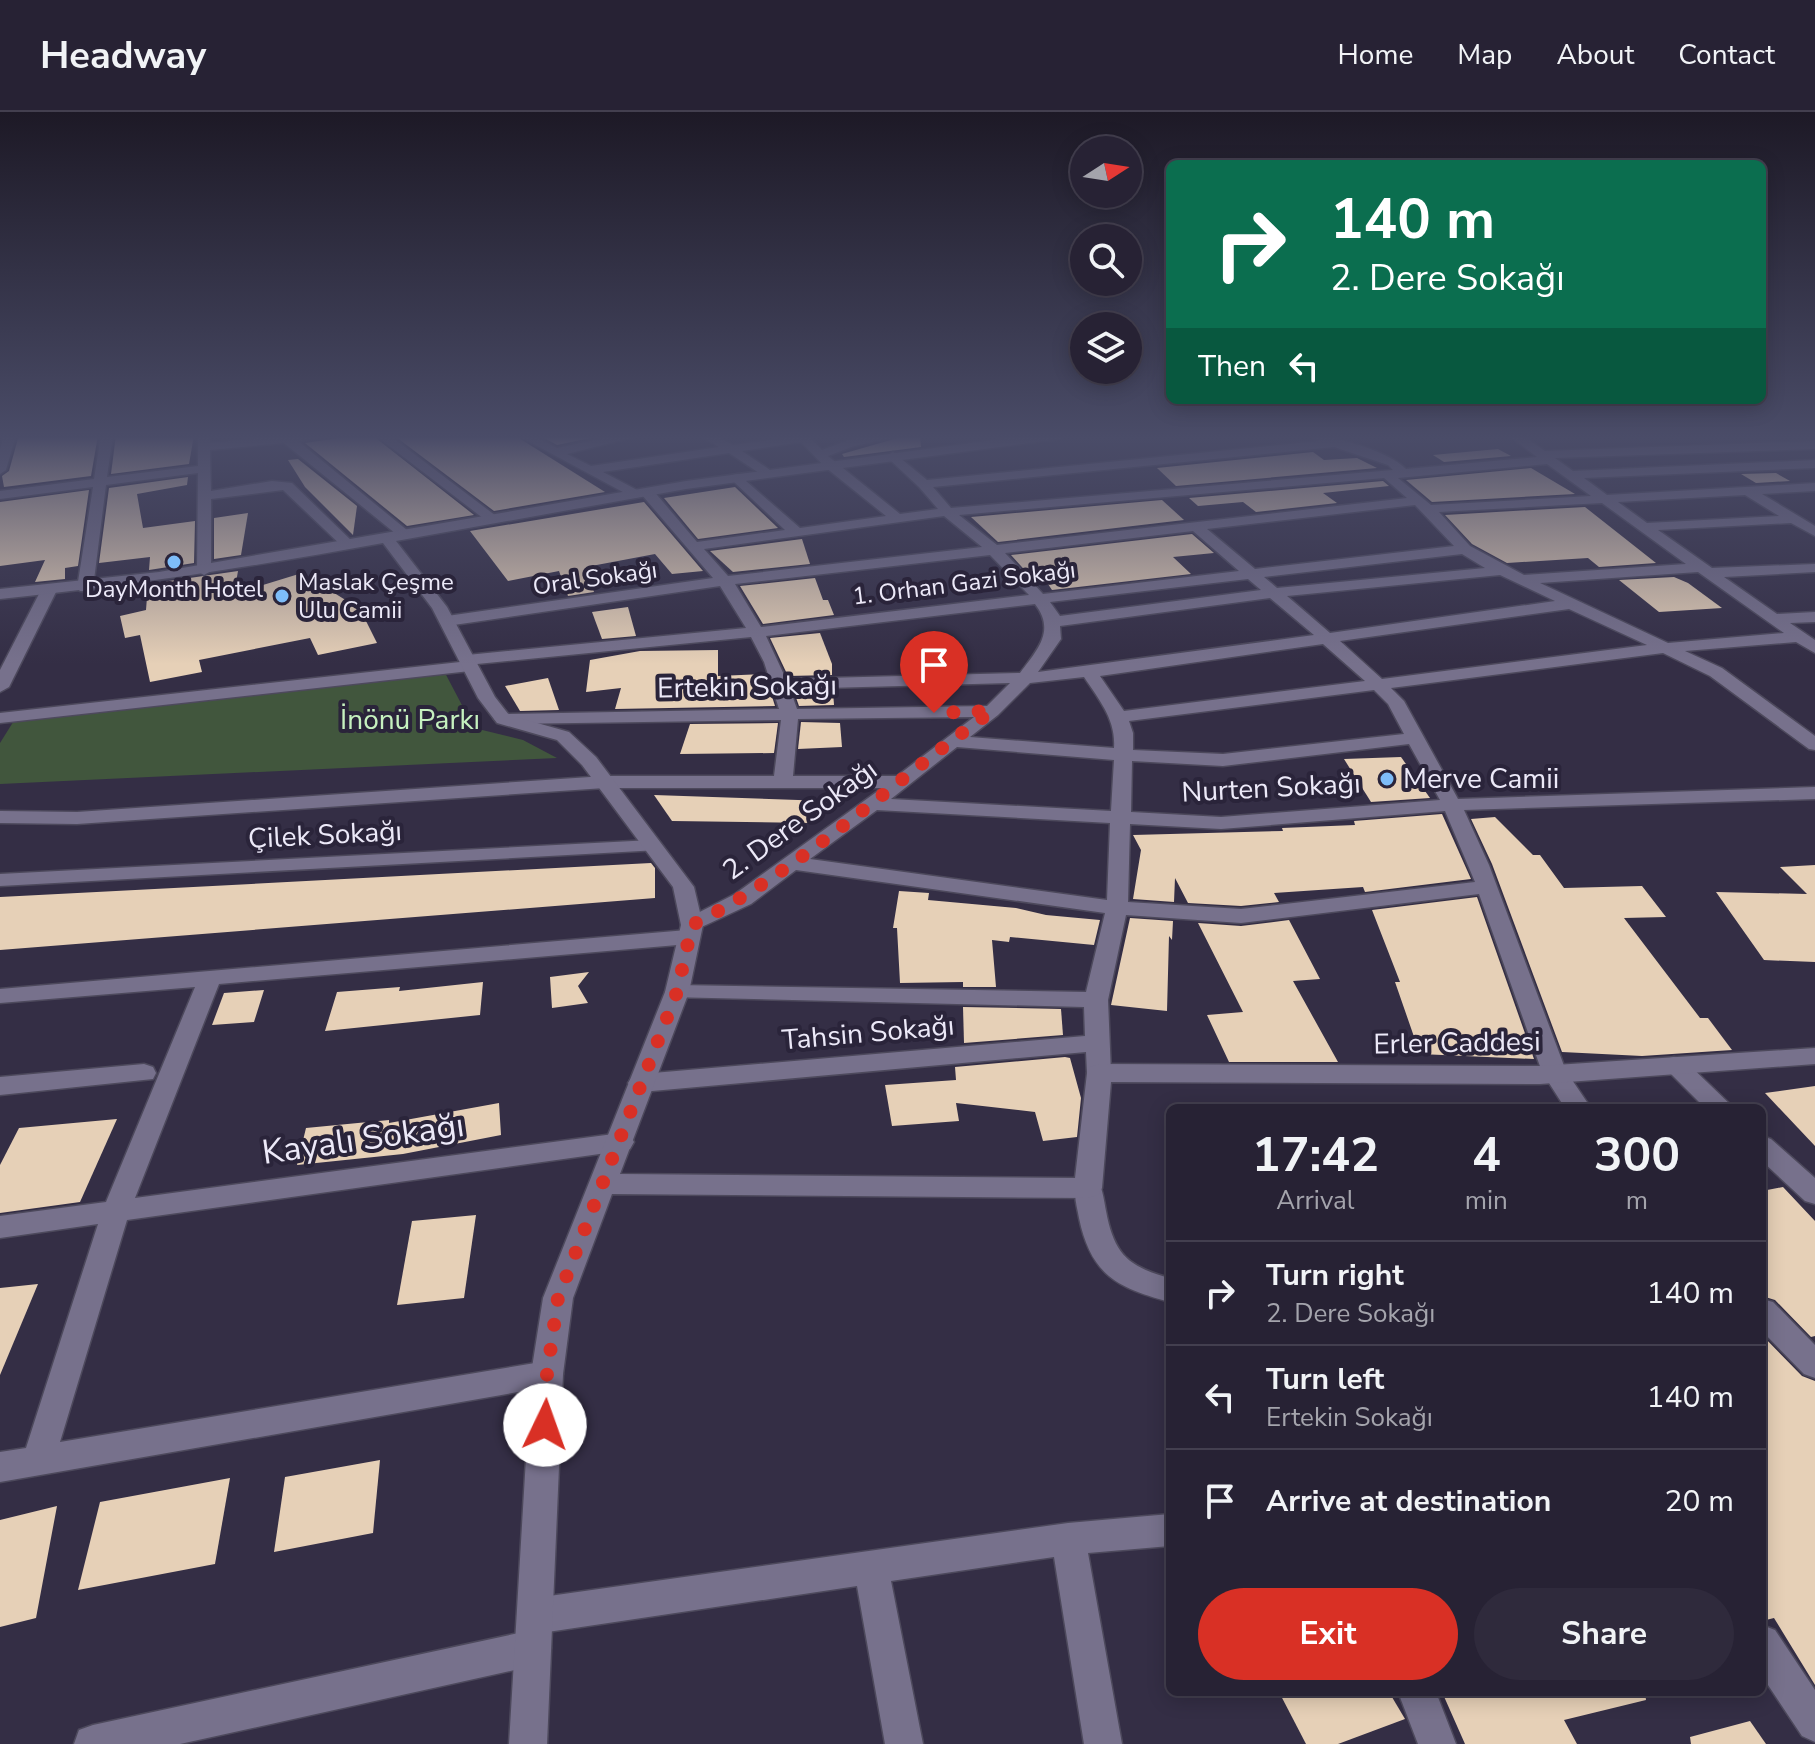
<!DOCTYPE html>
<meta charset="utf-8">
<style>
body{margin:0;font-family:"Nunito Sans",sans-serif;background:#2f2a3c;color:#f1f3f6;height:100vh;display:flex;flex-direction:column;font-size:30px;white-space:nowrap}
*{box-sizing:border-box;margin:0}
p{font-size:26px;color:#a4a4ac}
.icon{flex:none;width:44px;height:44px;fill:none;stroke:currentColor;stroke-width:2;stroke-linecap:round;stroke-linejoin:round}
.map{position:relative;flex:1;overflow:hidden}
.details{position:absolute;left:1166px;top:992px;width:600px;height:592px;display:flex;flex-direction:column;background:#272234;border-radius:12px;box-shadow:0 4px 20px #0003,0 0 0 2px #433f4f}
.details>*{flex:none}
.top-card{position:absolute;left:1166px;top:48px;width:600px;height:244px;border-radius:12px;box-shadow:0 4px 20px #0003,0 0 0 2px #433f4f;background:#0b6e4f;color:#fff;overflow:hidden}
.needle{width:52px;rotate:78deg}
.fabs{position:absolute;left:1070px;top:24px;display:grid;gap:16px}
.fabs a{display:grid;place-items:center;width:72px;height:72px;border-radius:50%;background:#272234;box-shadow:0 4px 20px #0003,0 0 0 2px #433f4f;font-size:40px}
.pin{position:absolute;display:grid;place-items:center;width:68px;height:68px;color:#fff;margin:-82px -34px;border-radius:50% 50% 50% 0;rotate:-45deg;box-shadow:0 0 8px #0007}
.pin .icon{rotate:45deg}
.me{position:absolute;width:88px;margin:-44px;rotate:3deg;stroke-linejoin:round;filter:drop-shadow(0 0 6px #0008)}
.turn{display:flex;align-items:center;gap:28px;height:168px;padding:0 32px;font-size:36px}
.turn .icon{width:104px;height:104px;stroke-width:2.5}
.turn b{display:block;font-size:56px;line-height:68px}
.then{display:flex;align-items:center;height:76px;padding:0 32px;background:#0003;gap:16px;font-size:30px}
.eta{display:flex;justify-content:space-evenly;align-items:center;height:136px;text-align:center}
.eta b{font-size:48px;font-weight:700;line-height:56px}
.action{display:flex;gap:16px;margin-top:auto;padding:16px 32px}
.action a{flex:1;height:92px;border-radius:48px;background:#d93025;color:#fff;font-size:32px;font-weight:700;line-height:92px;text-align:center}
.action a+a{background:#2f2a3c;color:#f1f3f6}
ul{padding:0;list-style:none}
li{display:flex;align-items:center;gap:24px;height:104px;padding:0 32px;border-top:2px solid #433f4f}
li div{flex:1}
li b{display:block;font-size:30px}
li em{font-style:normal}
header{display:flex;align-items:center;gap:48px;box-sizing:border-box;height:112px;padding:0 40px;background:#272234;border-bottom:2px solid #433f4f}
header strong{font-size:38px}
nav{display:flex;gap:44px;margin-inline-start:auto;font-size:28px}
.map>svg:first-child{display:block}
.green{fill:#41563d}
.building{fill:#e6d0b7}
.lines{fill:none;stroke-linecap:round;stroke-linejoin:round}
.minor-casing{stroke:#4d495c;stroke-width:3}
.tertiary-casing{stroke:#4d495c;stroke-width:3}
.minor{fill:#77718c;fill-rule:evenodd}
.tertiary{fill:#77718c;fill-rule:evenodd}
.route{stroke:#d93025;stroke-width:14;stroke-dasharray:0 25.2}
.poi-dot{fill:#7ebdf9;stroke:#2a243a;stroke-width:3}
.labels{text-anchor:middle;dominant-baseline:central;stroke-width:8;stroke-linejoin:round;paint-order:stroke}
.far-street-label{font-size:24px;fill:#ece9f8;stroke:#2a243a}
.far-poi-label{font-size:24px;fill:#ece9f8;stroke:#2a243a;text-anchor:start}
.street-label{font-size:28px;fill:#ece9f8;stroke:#2a243a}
.park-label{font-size:28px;fill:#c6f1bf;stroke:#2a243a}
.poi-label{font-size:28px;fill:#ece9f8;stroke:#2a243a;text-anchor:start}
.near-street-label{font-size:34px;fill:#ece9f8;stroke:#2a243a}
</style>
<header>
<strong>Headway</strong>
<nav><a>Home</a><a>Map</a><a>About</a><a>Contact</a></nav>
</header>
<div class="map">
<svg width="1815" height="1632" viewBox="0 0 1815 1632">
<rect width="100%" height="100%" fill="#342e45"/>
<polygon class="green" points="444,559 474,616 523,628 557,646 0,672 0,631 15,607"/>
<g class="building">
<polygon points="19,323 98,323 91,364 4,375 2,364 9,359"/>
<polygon points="116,323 194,323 189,352 111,362"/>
<polygon points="361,323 372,323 474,403 407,414 305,331"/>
<polygon points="405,323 514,323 605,380 494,399 396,325"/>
<polygon points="539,323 604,323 557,333"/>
<polygon points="908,323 920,323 921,335 844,345 842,342"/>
<polygon points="1498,337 1511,344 1444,350 1433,343"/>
<polygon points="1313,340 1324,348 1357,346 1377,356 1176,374 1157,356"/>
<polygon points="298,347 357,394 353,423 305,375 288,348"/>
<polygon points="1531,356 1575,382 1432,390 1406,368"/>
<polygon points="1776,361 1790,369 1756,371 1741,362"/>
<polygon points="188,365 187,373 137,382 143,416 195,409 194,451 149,458 150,445 99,451 109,376"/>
<polygon points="1383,369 1389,374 1323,381 1337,391 1256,400 1243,390 1198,394 1189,386"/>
<polygon points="735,375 778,416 698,427 664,386"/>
<polygon points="89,378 78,454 65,456 65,467 35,470 45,448 0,454 0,390"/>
<polygon points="1162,388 1184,408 998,430 971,405"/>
<polygon points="644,390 703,459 672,462 655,442 586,455 594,480 568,484 559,459 508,469 470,419"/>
<polygon points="1585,395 1656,451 1599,455 1588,446 1507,451 1472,432 1445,403"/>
<polygon points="248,401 241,443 214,447 214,406"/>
<polygon points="1192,422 1214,441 1173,445 1191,462 1052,478 1042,463 1031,465 1011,443"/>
<polygon points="802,427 810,452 733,460 710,439"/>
<polygon points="238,459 234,482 302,461 360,497 377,531 318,543 310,526 199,548 202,560 150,570 140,523 125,526 120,504 146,498 148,472"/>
<polygon points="1674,465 1688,471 1722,496 1659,500 1619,468"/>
<polygon points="815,466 823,488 828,488 834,503 763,512 740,474"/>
<polygon points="628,495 636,524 602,527 592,500"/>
<polygon points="820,521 832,552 832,563 788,564 770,526"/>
<polygon points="718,538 718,564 765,562 775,594 615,597 621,576 586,580 590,548 640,539"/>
<polygon points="548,566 559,598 520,599 505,574"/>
<polygon points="833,579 834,593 799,594 794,580"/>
<polygon points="801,610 840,611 842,635 798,637"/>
<polygon points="778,611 774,641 680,642 690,612"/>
<polygon points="1401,645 1430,686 1371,690 1344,647"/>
<polygon points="654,683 827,689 812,711 672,709"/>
<polygon points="1442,702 1471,767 1365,780 1363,775 1274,781 1279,790 1241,794 1188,791 1175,766 1174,790 1133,787 1141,738 1133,723 1283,719 1282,716 1355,713 1354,709"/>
<polygon points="1495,705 1533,743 1540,743 1564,776 1642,774 1666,805 1624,806 1700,906 1708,906 1732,938 1642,944 1562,940 1492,752 1471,707"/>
<polygon points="651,751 655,756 655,786 0,838 0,785"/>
<polygon points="1815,753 1815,850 1764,848 1716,780 1807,782 1780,755"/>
<polygon points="899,779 929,781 928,788 1016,796 1046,803 1100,808 1094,833 1010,825 1009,830 992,828 996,875 963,875 963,870 900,871 897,816 893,816"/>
<polygon points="1477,785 1534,947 1420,942 1395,870 1400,870 1372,798"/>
<polygon points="1130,806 1173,809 1172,828 1169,824 1167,899 1111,893"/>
<polygon points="1289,808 1320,867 1293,869 1338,950 1229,950 1207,903 1243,900 1198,811 1241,814"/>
<polygon points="589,860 578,874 588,891 552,896 550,865"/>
<polygon points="483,870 480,903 325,919 337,880 400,875 399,879"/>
<polygon points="264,878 254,910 212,913 224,881"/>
<polygon points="963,895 1061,897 1063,923 964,931"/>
<polygon points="1065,945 1070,946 1081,986 1077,1025 1043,1029 1035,1000 956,991 959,1009 892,1014 885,973 956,968 955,955"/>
<polygon points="1815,974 1815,1034 1765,981"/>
<polygon points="499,991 501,1023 403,1042 297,1053 306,1016 389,1008 389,1011"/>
<polygon points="117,1007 80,1090 0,1101 0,1053 19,1016"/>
<polygon points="1783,1075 1815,1109 1815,1224 1811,1225 1775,1188 1762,1184 1762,1079"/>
<polygon points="476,1103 464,1186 397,1193 412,1109"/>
<polygon points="38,1172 0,1263 0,1176"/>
<polygon points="1762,1223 1802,1264 1815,1269 1815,1573 1774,1506 1762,1509"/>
<polygon points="380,1348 373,1421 274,1440 285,1365"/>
<polygon points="230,1366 215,1452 78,1478 100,1390"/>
<polygon points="57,1394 36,1506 0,1515 0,1408"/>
<polygon points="1279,1580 1389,1580 1405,1607 1338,1632 1306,1632"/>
<polygon points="1442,1580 1645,1580 1646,1588 1564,1608 1577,1632 1465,1632"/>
<polygon points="1750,1609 1766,1632 1691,1632 1690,1625"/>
</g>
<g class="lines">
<defs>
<g id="minor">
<polygon points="4,323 16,323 6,358 0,362 0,337"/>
<polygon points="101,323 113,323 107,365 198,354 198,323 210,323 210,331 288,323 333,323 298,329 413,423 401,426 284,331 210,338 211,379 272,369 292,371 356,433 354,436 344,436 283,378 211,387 211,459 204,463 197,459 198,361 106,373 93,476 90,479 80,479 77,476 93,375 0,387 0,379 94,367"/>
<polygon points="375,323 389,323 500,407 488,410"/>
<path d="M517,323h15l25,13 62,-13h23l-75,19 24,12 128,-19 -20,-12h15l19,10 75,-10 14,15 29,-11 54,-4 -51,11 -26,10 72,58 38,-5 -19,-22 -30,-28 -2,-3 6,-4 34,28 392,-39 -13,-6c26,0 81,15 100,34l131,-12 -29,-22h14l23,16 270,-10v8l-260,9 18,13 242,-11v8l-231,10 23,17 208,-12v8l-53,3 53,32v10l-24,-13 -133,7 54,38 103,-4v8l-91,5 53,37 38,-2v10l-25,1 25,17v13l-19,-11 -111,9 37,17 93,68v14l-6,-1 -99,-73 -47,-23 -272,35 13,13 54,98 357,-12v12l-351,11 25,55 77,206 25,37h-26l-23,-36 -63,-178 -238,29 -115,-8 -18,85 3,73 -3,6 -9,3 -9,-3 -3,-6 -1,-21 -445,40 -9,-3 -4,-6 4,-6 9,-3 444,-38 -1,-29 -415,-10 -4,-5 4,-5 8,-2 409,7 19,-79 -309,-43 -45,34 -58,27 7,6 -11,7 -470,40 -84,214 486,-65 9,2 4,7 -4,7 -9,2 -494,69 -67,222 487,-81 11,4 5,9 -5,9 -11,4 -547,95v-30l26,-4 72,-224 -98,14v-22l106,-14 89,-215 -195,16v-14l687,-59 -6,-5 3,-5 51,-26 147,-106h-277l-528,36 -77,-1v-12l77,1 528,-36h169l7,-56 -278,4 -9,-5 9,-5 276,-5 -15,-47 -13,-25 -274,27 -1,6 -6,1 -470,52v-10l460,-51 1,-6 6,-1 279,-27 -26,-42 -273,40 -8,-5 8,-5 266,-38 -71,-83 -2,-3 7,-4 5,1 45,53 88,-12 -52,-49v-6l5,-1 62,54 86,-12 -61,-49 -24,-25 -59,9 28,19 1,3 -6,4 -36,-24 -126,19 36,19v6l-5,1zM1334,335l54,18 5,5 -442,38 -18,-21zM1547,352l44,32 -160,9 -33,-27zM1384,366l23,20 -410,47 -38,-30zM1745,383l34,21 -132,7 -29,-21zM1602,391l84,61 -162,11 -54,-29 -31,-34zM1415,393l39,41 -199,23 -48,-40zM944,404l38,31 -254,29 -24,-27zM1193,419l46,40 -196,23 -38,-41zM1462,442l23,14 -208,20 -13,-11zM990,443l39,40 -268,32 -26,-43zM1698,460l86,61 -116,10 -128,-60zM1500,463l55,26 -225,32 -43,-37zM1248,467l13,11 -201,26 -10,-14zM1270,486l44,37 -276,37 23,-33 -1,-13zM1035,492c21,27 2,46 -15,69l-234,6 -20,-43zM1569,497l78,36 -265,34 -42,-38zM1323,532l42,37 -241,30 -24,-35zM1084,565c16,24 32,43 30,71l-144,-11 28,-22 32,-32zM1010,571l-23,23 -190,3 -7,-20zM1374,578l14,14 16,30 -181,20 -90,-4v-17l-4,-12zM974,605l-77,59h-104l5,-57zM1409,632l31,56 -219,17 -90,-5 1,-51 91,5zM957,635l157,13 -3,51 -220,-12zM877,698l233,13 -3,77 -297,-41zM1445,699l30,71 -234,27 -113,-7 2,-78 91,5z"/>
<polygon points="49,473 57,478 9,575 0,580 0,558 41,478"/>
<polygon points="652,728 659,730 662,734 659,738 0,774 0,762"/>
<polygon points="1674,945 1683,947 1734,996 1705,996 1662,953 1665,947"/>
<polygon points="144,952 153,955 156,961 153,967 0,983 0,965"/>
<polygon points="1762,1024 1771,1027 1815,1066 1815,1092 1805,1089 1762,1049"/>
<path d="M1088,1066l10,3c5,9 6,20 8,30 8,43 22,56 64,67v24c-53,-14 -79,-27 -91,-84 -2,-12 -7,-26 -1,-37z"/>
<polygon points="1762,1187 1773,1190 1815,1233 1815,1266 1804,1262 1762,1219"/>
<polygon points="1170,1402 1170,1434 1088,1441 1122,1632 1084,1632 1054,1445 891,1469 923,1632 885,1632 857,1474 541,1521 546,1523 551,1536 546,1549 533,1554 180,1632 74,1632 79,1618 93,1613 528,1519 522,1517 517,1504 522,1491 535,1486 1068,1411"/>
<polygon points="1762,1513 1775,1518 1815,1578 1815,1630 1802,1624 1762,1564"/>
<polygon points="1398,1580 1436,1580 1456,1632 1418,1632"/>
</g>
<path id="tertiary" d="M1032,323h33l-6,4 -373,50 -290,52 51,66 48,90 14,18 60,17 27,25 98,130 9,38 -14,67 -69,182 455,4 12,-105 3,-6 9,-3 441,2 275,-18v16l-275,20 -429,-2 -9,106 -4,7 -10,3 -476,-4 -39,104 -10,76 -16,370h-38l22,-370 12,-76 122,-306 16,-67 -8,-38 -91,-122 -25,-25 -60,-17 -19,-25 -46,-90 -49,-65c-127,23 -254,43 -383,56v-10l159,-17 527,-91z"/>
</defs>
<use href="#minor" class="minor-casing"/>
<use href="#tertiary" class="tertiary-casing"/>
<use href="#minor" class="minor"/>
<use href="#tertiary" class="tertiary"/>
</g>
<linearGradient id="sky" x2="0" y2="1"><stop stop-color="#1d1926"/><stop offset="0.59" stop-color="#4a4c68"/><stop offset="1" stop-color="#4a4c68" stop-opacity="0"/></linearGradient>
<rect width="1815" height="552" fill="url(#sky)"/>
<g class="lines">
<path class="route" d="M545,1313l2,-51 11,-76 119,-306 15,-67c110,-56 199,-142 300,-214l-58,2"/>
</g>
<g class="poi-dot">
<circle cx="174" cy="450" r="8"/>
<circle cx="282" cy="484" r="8"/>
<circle cx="1387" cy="667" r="8"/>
</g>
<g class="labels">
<g class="far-street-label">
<text transform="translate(595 466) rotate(-8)">Oral Sokağı</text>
<text transform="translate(964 471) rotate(-7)">1. Orhan Gazi Sokağı</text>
</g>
<g class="far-poi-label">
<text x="298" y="470">Maslak Çeşme<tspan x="298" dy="28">Ulu Camii</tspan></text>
<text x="174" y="477" text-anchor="middle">DayMonth Hotel</text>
</g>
<g class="street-label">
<text transform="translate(747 575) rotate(-1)">Ertekin Sokağı</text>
<text transform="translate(1271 676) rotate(-3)">Nurten Sokağı</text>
<text transform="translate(800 708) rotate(-36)">2. Dere Sokağı</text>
<text transform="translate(325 723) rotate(-3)">Çilek Sokağı</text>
<text transform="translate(868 921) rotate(-5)">Tahsin Sokağı</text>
<text transform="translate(1457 931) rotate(-1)">Erler Caddesi</text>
</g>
<g class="park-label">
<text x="410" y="608">İnönü Parkı</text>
</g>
<g class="poi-label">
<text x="1403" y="667">Merve Camii</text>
</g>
<g class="near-street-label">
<text transform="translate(363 1027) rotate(-8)">Kayalı Sokağı</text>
</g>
</g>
</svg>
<div class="fabs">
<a><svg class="needle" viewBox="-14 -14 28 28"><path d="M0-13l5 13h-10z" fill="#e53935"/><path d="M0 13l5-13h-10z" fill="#a4a4ac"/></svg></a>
<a><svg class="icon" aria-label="search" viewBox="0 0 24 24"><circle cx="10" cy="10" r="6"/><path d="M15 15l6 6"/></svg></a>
<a><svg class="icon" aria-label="layers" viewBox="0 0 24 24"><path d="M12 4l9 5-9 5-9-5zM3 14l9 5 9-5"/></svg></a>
</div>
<div class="pin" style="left:934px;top:601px;background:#d93025"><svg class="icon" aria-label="arrive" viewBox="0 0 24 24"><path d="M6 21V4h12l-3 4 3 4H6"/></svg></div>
<svg class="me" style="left:545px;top:1313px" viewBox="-20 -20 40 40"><circle r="19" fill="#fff"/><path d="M0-13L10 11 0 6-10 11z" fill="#d93025"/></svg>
<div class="top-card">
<div class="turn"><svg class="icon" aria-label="right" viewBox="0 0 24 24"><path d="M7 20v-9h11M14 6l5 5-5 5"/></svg><div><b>140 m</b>2. Dere Sokağı</div></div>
<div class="then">Then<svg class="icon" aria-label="left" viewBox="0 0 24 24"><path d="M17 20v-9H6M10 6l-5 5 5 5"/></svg></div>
</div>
<section class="details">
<div class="eta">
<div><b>17:42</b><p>Arrival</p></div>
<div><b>4</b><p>min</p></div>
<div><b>300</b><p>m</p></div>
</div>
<ul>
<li><svg class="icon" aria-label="right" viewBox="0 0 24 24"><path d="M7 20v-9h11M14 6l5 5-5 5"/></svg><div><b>Turn right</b><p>2. Dere Sokağı</p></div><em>140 m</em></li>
<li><svg class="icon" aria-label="left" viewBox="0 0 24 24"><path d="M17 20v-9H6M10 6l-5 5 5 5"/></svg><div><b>Turn left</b><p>Ertekin Sokağı</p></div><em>140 m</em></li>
<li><svg class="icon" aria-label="arrive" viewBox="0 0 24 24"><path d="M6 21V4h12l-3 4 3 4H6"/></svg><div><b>Arrive at destination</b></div><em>20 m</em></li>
</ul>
<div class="action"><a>Exit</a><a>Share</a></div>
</section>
</div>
